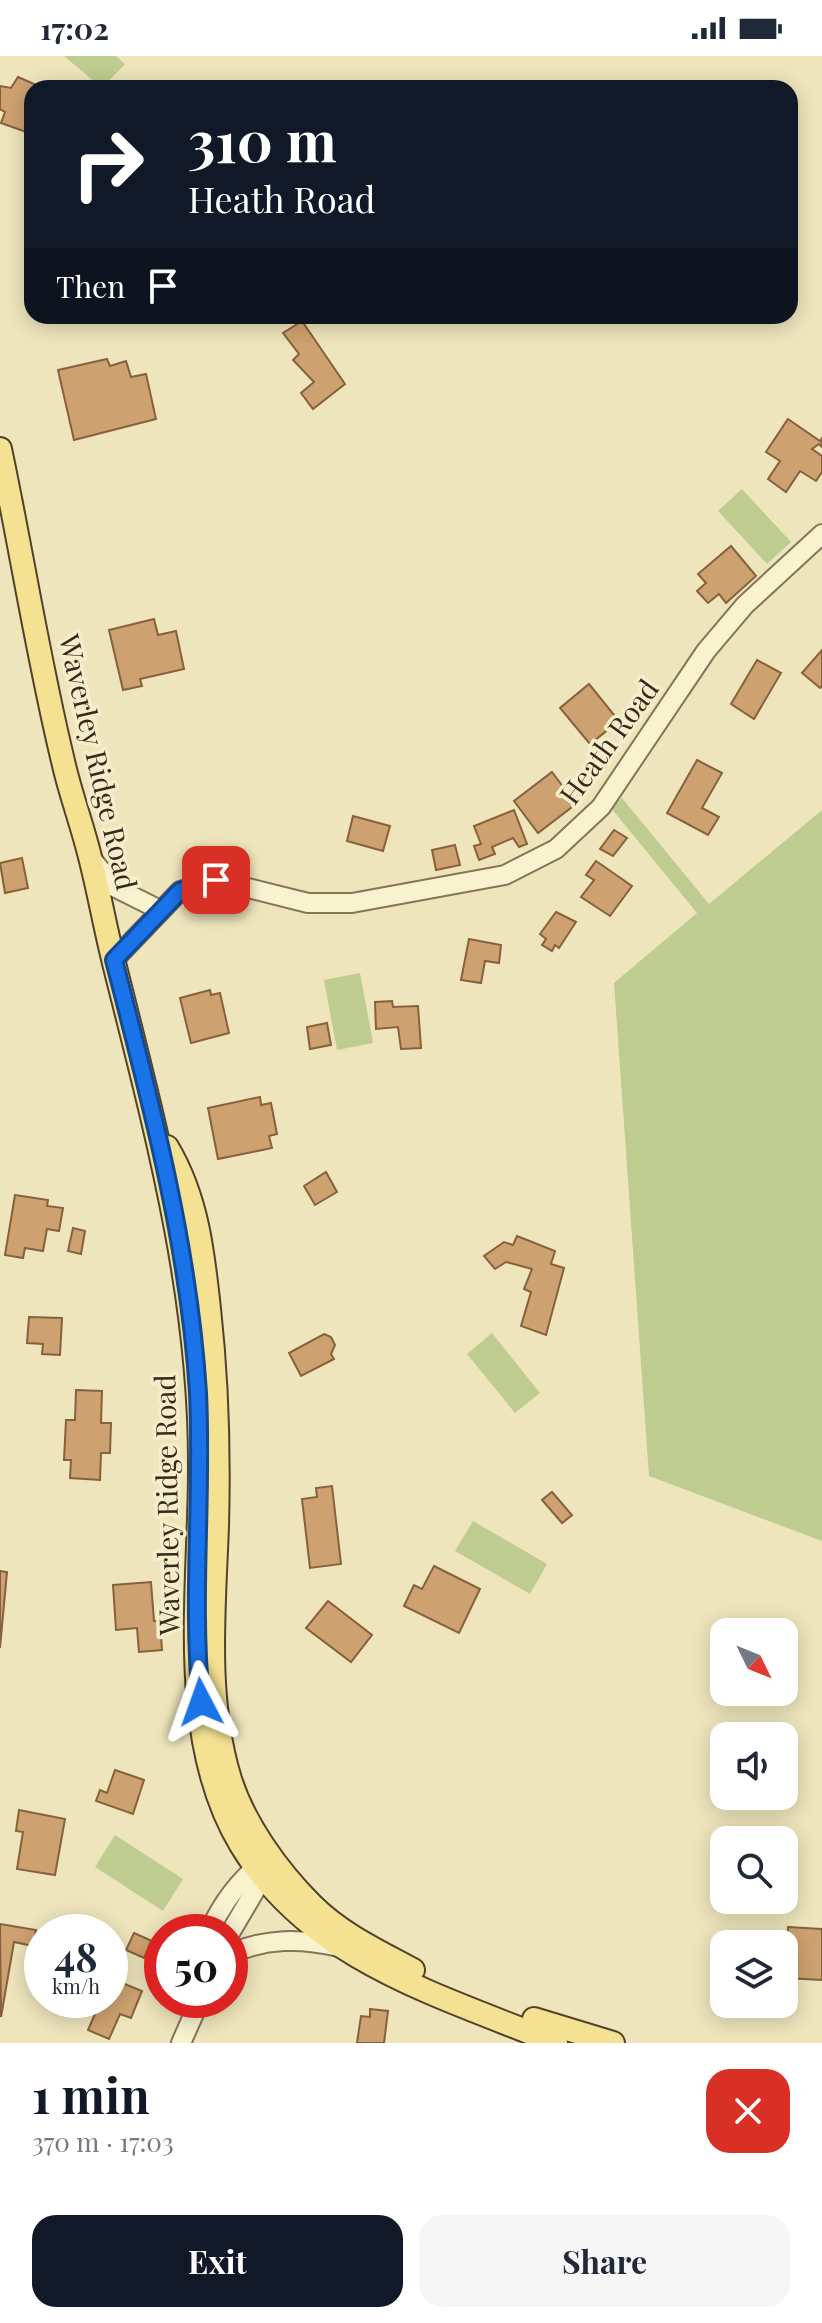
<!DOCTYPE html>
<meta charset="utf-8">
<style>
body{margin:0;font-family:"Playfair Display",serif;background:#f6f6f7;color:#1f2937;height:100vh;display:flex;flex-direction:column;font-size:30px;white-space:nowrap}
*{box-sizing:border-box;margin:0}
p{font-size:26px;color:#747a83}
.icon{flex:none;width:44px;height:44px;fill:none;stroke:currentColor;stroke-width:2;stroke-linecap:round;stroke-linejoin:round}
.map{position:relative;height:1987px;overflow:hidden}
.details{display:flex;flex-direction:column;background:#fff;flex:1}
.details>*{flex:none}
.banner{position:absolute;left:24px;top:24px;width:774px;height:244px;border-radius:24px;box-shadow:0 4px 20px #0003;background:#111827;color:#fff;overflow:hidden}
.needle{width:52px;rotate:133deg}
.tools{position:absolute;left:710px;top:1562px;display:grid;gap:16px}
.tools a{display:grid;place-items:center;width:88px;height:88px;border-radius:16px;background:#fff;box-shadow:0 4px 20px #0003;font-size:40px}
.speed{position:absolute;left:24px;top:1858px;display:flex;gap:16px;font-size:40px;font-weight:700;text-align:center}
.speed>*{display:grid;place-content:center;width:104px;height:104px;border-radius:50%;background:#fff;box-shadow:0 4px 20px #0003;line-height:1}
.speed small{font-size:20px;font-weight:400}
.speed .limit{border:12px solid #d22;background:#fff;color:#111}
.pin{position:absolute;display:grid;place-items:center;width:68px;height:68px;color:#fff;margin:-34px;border-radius:16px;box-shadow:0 4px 12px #0006}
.me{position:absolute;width:88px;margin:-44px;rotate:356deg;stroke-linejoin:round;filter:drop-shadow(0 0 6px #0008)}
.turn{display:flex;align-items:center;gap:28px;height:168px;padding:0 32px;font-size:36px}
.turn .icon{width:104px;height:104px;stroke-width:2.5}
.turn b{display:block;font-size:56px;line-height:68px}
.then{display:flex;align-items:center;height:76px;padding:0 32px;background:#0003;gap:16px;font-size:30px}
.round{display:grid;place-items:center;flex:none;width:84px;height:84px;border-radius:24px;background:#f6f6f7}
.headline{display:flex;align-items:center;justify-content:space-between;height:136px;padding:0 32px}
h1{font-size:48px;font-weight:700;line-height:60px;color:#111827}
.button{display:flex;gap:16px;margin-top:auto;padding:16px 32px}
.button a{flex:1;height:92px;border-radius:24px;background:#111827;color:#fff;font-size:32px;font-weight:700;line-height:92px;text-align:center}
.button a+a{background:#f6f6f7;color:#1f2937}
.status{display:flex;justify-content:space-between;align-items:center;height:56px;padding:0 40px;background:#fff;direction:ltr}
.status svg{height:22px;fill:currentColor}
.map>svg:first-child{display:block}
.green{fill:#becc90}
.building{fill:#cea270;stroke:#86613b;stroke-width:2}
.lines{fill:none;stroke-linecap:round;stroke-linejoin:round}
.minor-casing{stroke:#867555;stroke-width:22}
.major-casing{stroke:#53422a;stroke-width:26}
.minor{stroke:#f9f2cf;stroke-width:18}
.major{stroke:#f4e191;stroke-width:22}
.route-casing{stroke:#114b97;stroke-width:20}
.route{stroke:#1a73e8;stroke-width:14}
.labels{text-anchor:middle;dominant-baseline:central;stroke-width:7;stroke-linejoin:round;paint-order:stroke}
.street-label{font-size:28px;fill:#352a1b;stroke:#f6eecb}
</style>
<div class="status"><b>17:02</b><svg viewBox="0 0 49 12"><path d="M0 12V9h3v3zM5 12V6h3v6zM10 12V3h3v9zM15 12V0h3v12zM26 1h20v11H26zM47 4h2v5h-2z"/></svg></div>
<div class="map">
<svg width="822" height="1987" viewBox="0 0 822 1987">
<rect width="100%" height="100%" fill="#eee5bc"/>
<g class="green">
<polygon points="64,0 116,0 125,8 102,32"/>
<polygon points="742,433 791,486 767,508 718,455"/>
<polygon points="622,742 709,848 822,754 822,1485 649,1420 614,927 697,857 611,752"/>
<polygon points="360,917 373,987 337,994 324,924"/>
<polygon points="492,1277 540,1337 515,1357 467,1298"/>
<polygon points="473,1465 547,1508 530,1538 455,1495"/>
<polygon points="115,1779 183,1823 163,1855 95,1811"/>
</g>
<g class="building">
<polygon points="18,21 43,32 32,32 32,78 1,67 5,56 0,53 0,30 11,32"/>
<polygon points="302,265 345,328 313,353 301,337 314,326 293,304 299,298 283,277"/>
<polygon points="107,303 110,310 126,305 131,321 146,318 156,363 74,384 58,314"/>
<polygon points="788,363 820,385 822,382 822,391 819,388 812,393 822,400 822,416 816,425 800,415 786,436 768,423 780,405 766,396"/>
<polygon points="731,490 756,520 726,547 719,538 708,547 697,535 706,527 698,518"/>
<polygon points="154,563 158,579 176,575 184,613 140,623 142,630 123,634 109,574"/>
<polygon points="822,594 822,630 820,632 802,617"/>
<polygon points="757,604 781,617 754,663 731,648"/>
<polygon points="589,628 619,665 590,688 560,652"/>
<polygon points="697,704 722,717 702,752 719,761 708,779 667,757"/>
<polygon points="552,716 576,748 538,777 514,745"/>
<polygon points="514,754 527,788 519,791 513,782 492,791 495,798 479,804 474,790 481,788 474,770"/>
<polygon points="353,760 390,770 383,795 347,785"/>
<polygon points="614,774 627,782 613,800 600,793"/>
<polygon points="455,789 460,809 436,814 432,794"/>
<polygon points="22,802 28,832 5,837 0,807"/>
<polygon points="596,805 632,830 610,860 581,841 594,824 586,819"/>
<polygon points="556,856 576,866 559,892 555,889 552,895 542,889 546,883 540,878"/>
<polygon points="469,883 501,889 499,907 485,905 481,927 461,924"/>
<polygon points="210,934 211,939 220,937 229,977 191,987 180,942"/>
<polygon points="392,945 393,951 418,950 421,992 401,993 398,971 376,973 375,946"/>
<polygon points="327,967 331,989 310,993 307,971"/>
<polygon points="260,1041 261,1049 271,1047 277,1078 269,1080 272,1092 218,1103 208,1052"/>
<polygon points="326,1116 337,1136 315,1149 304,1130"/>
<polygon points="15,1139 48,1144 47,1150 63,1152 59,1175 47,1173 43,1195 25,1192 23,1202 5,1199"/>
<polygon points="73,1172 85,1175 81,1198 68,1195"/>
<polygon points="517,1180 555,1195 551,1208 564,1212 546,1279 521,1270 531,1236 524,1233 532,1213 506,1206 495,1213 484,1200 504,1186 513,1189"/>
<polygon points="29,1261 62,1262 60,1299 42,1298 43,1288 27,1287"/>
<polygon points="324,1278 331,1281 335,1289 331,1298 334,1303 301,1320 289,1297"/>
<polygon points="76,1334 102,1335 101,1367 111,1367 110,1397 101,1397 100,1424 70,1422 71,1404 64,1404 66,1364 75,1364"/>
<polygon points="332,1430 341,1508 310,1512 302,1443 317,1441 316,1432"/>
<polygon points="552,1436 572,1459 562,1467 542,1444"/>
<polygon points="434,1510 480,1533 459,1577 404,1550 414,1529 422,1533"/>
<polygon points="0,1515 7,1516 0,1592"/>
<polygon points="151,1526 154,1565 160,1565 162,1594 139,1596 137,1572 116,1574 113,1529"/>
<polygon points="328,1545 372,1579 351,1606 306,1572"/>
<polygon points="115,1714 144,1724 133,1758 96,1745 100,1734 107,1737"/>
<polygon points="19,1754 65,1763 55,1819 17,1813 23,1776 16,1775"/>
<polygon points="0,1868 36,1874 33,1890 14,1886 1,1961"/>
<polygon points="788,1871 822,1873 822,1924 785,1922"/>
<polygon points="134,1877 152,1885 144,1902 126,1894"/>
<polygon points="110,1922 142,1935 131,1962 120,1958 109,1983 88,1974 101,1944 110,1944"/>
<polygon points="370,1953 388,1955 384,1987 357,1987 361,1960 370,1961"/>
</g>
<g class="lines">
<defs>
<g id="minor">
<polyline points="92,803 114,831 158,853"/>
<polyline points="114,904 180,835 216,824 308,847 352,847 505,819 556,793 601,751 706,595 745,549 822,478"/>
<path d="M209,1876c13,-29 31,-53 56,-72"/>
<polyline points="230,1877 263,1821 272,1813"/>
<path d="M230,1898c36,-16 71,-16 109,-7"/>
<polyline points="181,1987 200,1944"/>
</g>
<g id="major">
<path d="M0,393c22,104 38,209 63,312 7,32 19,63 27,96 9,35 15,70 24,106 41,164 86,328 86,499 1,121 -25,274 41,383 69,115 198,150 315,198"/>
<path d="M167,1091c30,50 36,105 42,162 8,72 10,144 8,217 -3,83 -12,172 13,253 14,45 48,92 82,126 29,29 66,46 101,65"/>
<polyline points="534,1963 613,1987"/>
</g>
</defs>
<use href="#minor" class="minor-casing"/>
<use href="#major" class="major-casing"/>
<use href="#minor" class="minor"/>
<use href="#major" class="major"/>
</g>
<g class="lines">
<defs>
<path id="route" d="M201,1646c-10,-103 2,-206 -3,-309 -9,-147 -47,-290 -84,-433l66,-69 36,-11"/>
</defs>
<use href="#route" class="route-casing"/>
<use href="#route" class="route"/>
</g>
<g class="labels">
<g class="street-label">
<text transform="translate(608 685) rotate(-54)">Heath Road</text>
<text transform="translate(99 706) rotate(77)">Waverley Ridge Road</text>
<text transform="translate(166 1449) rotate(-91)">Waverley Ridge Road</text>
</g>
</g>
</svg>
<div class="tools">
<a><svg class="needle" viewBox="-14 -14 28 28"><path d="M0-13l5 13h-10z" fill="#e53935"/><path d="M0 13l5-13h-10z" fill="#747a83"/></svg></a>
<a><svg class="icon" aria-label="sound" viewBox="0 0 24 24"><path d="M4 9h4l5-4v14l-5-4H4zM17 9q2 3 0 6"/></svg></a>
<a><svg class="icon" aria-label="search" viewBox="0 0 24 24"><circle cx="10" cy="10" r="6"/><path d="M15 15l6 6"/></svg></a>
<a><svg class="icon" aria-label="layers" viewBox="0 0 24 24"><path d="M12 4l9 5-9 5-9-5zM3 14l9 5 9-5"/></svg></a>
</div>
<div class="speed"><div>48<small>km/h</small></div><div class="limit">50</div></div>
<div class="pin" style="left:216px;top:824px;background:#d93025"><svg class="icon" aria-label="arrive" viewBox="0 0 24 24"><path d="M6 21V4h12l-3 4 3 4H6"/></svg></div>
<svg class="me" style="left:201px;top:1646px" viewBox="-20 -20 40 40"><path d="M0-17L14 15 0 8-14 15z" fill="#1a73e8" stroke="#fff" stroke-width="4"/></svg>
<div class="banner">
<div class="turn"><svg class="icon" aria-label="right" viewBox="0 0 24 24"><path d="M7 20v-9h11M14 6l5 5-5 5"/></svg><div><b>310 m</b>Heath Road</div></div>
<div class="then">Then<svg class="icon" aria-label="arrive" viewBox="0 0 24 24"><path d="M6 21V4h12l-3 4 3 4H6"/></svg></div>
</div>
</div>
<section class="details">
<div class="headline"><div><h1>1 min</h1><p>370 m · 17:03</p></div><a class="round" style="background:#d93025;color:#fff"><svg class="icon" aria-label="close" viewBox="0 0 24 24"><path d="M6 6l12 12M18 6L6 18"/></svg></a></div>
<div class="button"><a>Exit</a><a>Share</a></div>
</section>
